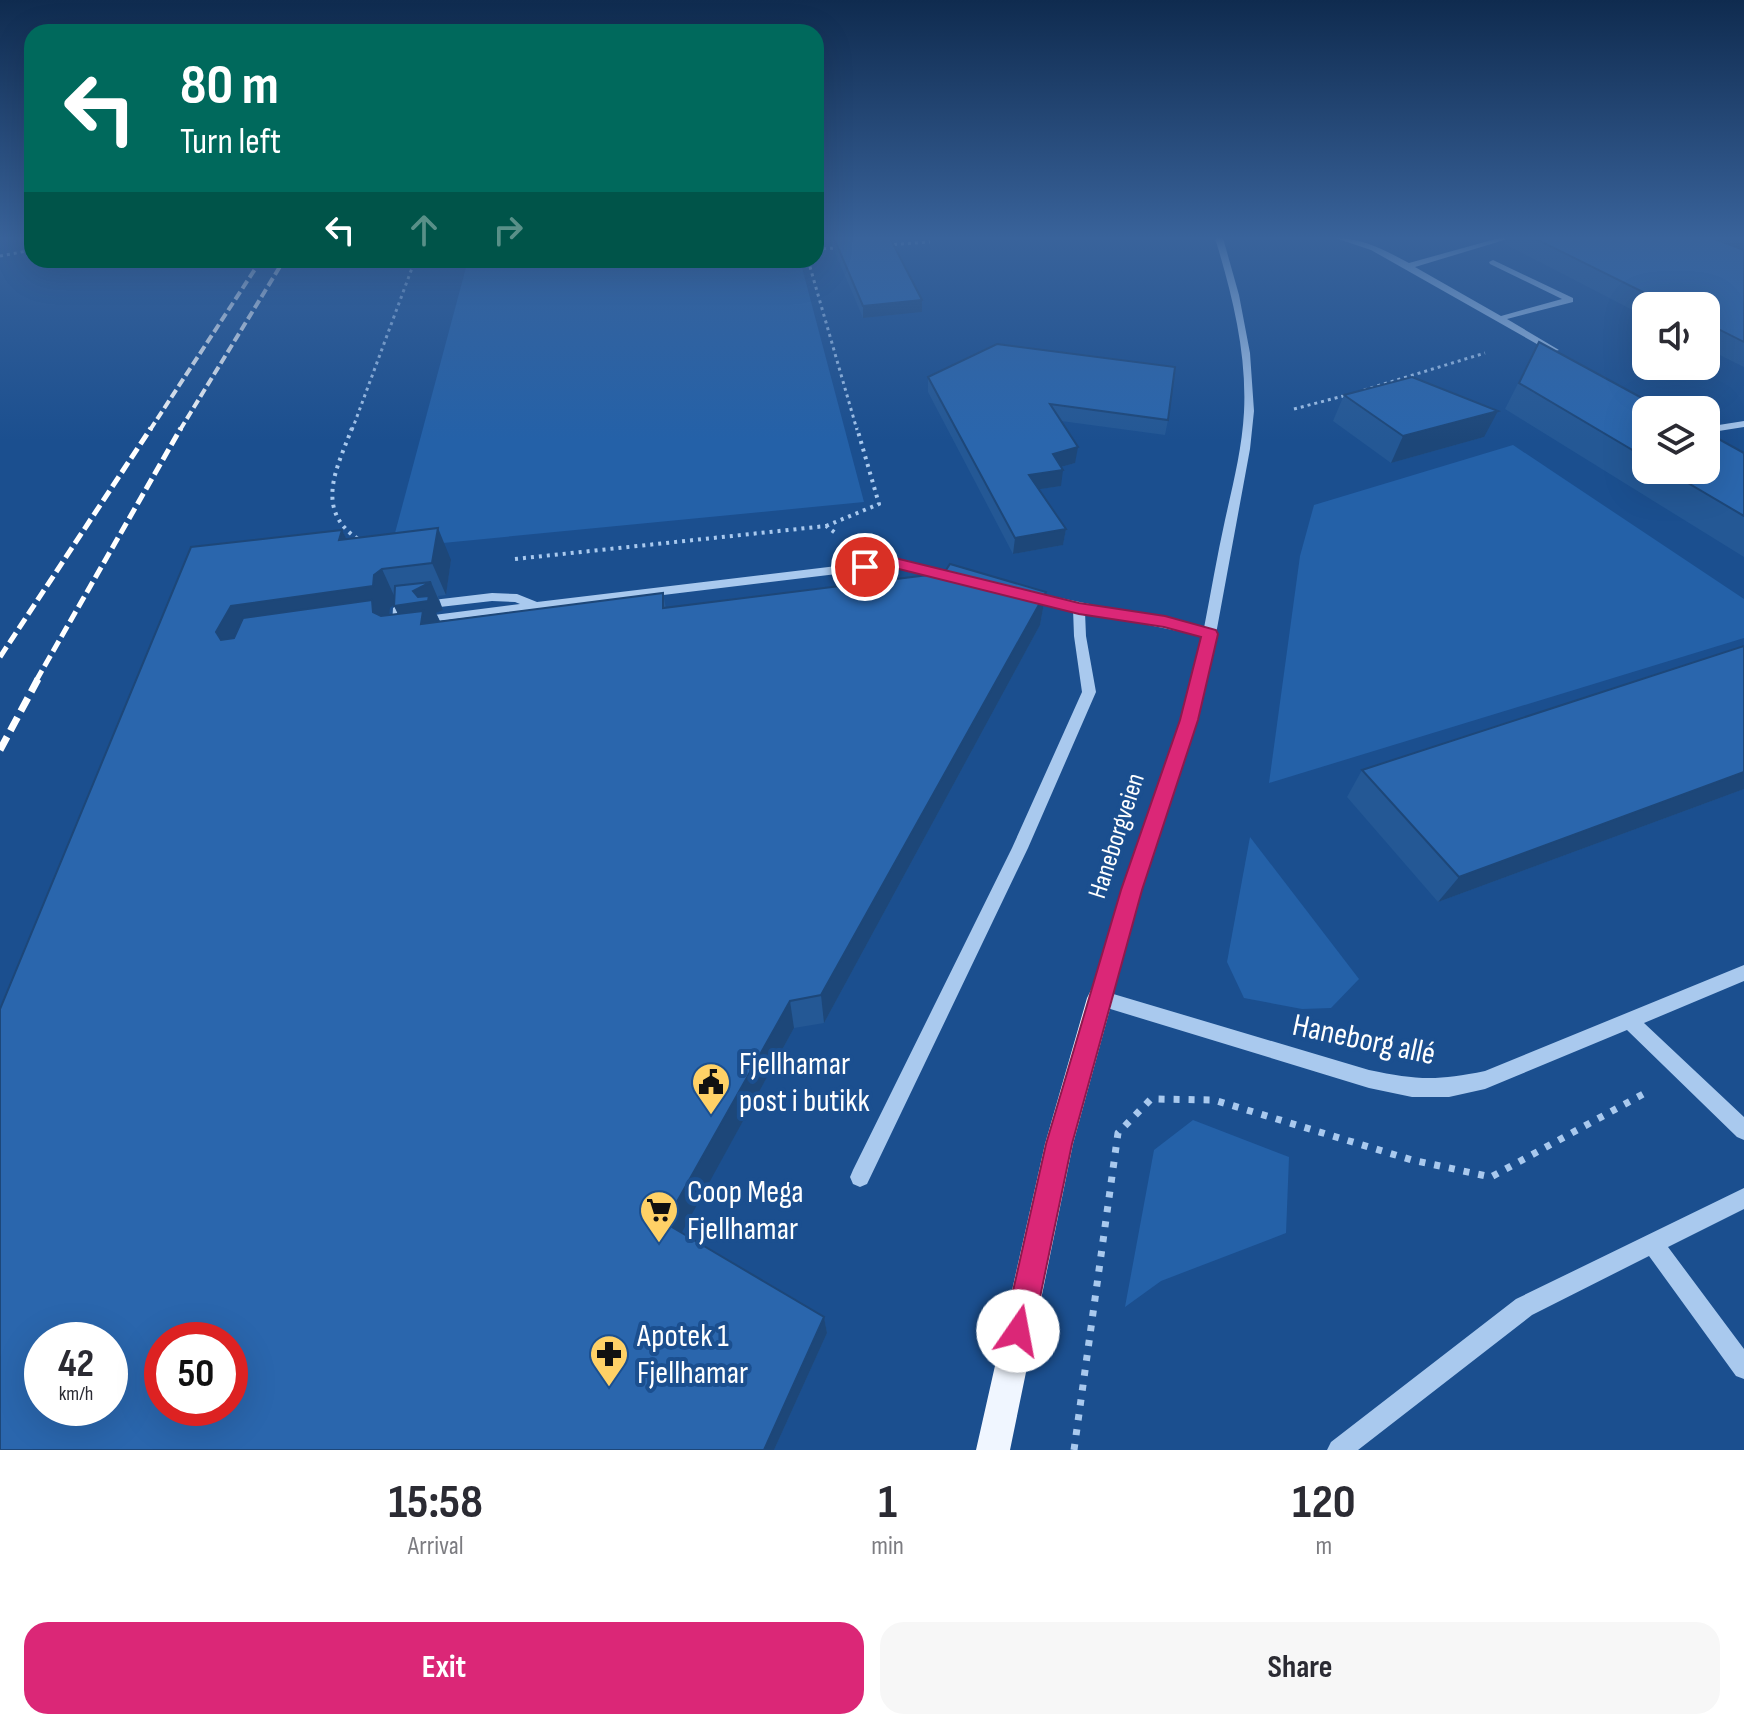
<!DOCTYPE html>
<meta charset="utf-8">
<style>
body{margin:0;font-family:"Sofia Sans Condensed",sans-serif;background:#f7f7f7;color:#2b2b33;height:100vh;display:flex;flex-direction:column;font-size:30px;white-space:nowrap}
*{box-sizing:border-box;margin:0}
p{font-size:26px;color:#7c7c81}
.icon{flex:none;width:44px;height:44px;fill:none;stroke:currentColor;stroke-width:2;stroke-linecap:round;stroke-linejoin:round}
.map{position:relative;height:1450px;overflow:hidden}
.sheet{display:flex;flex-direction:column;background:#fff;flex:1}
.sheet>*{flex:none}
.hud{position:absolute;left:24px;top:24px;width:800px;height:244px;border-radius:24px;box-shadow:0 8px 32px #0002;background:#00695c;color:#fff;overflow:hidden}
.tools{position:absolute;left:1632px;top:292px;display:grid;gap:16px}
.tools a{display:grid;place-items:center;width:88px;height:88px;border-radius:16px;background:#fff;box-shadow:0 8px 32px #0002;font-size:40px}
.speed{position:absolute;left:24px;top:1322px;display:flex;gap:16px;font-size:40px;font-weight:700;text-align:center}
.speed>*{display:grid;place-content:center;width:104px;height:104px;border-radius:50%;background:#fff;box-shadow:0 8px 32px #0002;line-height:1}
.speed small{font-size:20px;font-weight:400}
.speed .limit{border:12px solid #d22;background:#fff;color:#111}
.pin{position:absolute;display:grid;place-items:center;width:68px;height:68px;color:#fff;margin:-34px;border:4px solid #fff;border-radius:50%;box-shadow:0 2px 8px #0007}
.me{position:absolute;width:88px;margin:-44px;rotate:12deg;stroke-linejoin:round;filter:drop-shadow(0 0 6px #0008)}
.turn{display:flex;align-items:center;gap:28px;height:168px;padding:0 24px;font-size:36px}
.turn .icon{width:104px;height:104px;stroke-width:2.5}
.turn b{display:block;font-size:56px;line-height:68px}
.lanes{display:flex;align-items:center;height:76px;padding:0 24px;background:#0003;justify-content:center;gap:40px;direction:ltr}
.lanes .off{opacity:.35}
.eta{display:flex;justify-content:space-evenly;align-items:center;height:136px;text-align:center}
.eta b{font-size:48px;font-weight:700;line-height:56px}
.cta{display:flex;gap:16px;margin-top:auto;padding:16px 24px}
.cta a{flex:1;height:92px;border-radius:24px;background:#db2777;color:#fff;font-size:32px;font-weight:700;line-height:92px;text-align:center}
.cta a+a{background:#f7f7f7;color:#2b2b33}
.map>svg:first-child{display:block}
.green{fill:#2461a8}
.lines{fill:none;stroke-linecap:round;stroke-linejoin:round}
.path-far2{stroke:#a9c9ee;stroke-width:3;stroke-dasharray:3 4;stroke-linecap:butt}
.path-far1{stroke:#a9c9ee;stroke-width:4;stroke-dasharray:3 5;stroke-linecap:butt}
.path{stroke:#a9c9ee;stroke-width:7;stroke-dasharray:6 9;stroke-linecap:butt}
.minor{fill:#a9c9ee;fill-rule:evenodd}
.major{fill:#f0f6ff;fill-rule:evenodd}
.rail-far2{stroke:#fff;stroke-width:4;stroke-dasharray:9 4;stroke-linecap:butt}
.rail-far1{stroke:#fff;stroke-width:5;stroke-dasharray:12 5;stroke-linecap:butt}
.rail{stroke:#fff;stroke-width:7;stroke-dasharray:15 7;stroke-linecap:butt}
.wall{fill:#245895;fill-rule:evenodd}
.shaded-wall{fill:#1d4779}
.building{fill:#2a66ad;stroke:#1d4779;stroke-width:2;fill-rule:evenodd}
.route{fill:#db2777;stroke:#8e194d;stroke-width:2}
.labels{text-anchor:middle;dominant-baseline:central;stroke-width:8;stroke-linejoin:round;paint-order:stroke}
.street-label{font-size:26px;fill:#fff;stroke:#1b4f8f}
.near-street-label{font-size:32px;fill:#fff;stroke:#1b4f8f}
.near-poi-label{font-size:32px;fill:#fff;stroke:#1b4f8f;text-anchor:start}
</style>
<div class="map">
<svg width="1744" height="1450" viewBox="0 0 1744 1450">
<rect width="100%" height="100%" fill="#1b4f8f"/>
<g class="green">
<polygon points="468,260 800,260 864,502 391,548"/>
<polygon points="1513,445 1744,599 1744,638 1269,783 1300,556 1314,505"/>
<polygon points="1250,837 1359,979 1331,1008 1302,1009 1244,998 1227,962"/>
<polygon points="1193,1120 1289,1157 1286,1233 1161,1281 1125,1307 1154,1150"/>
</g>
<g class="lines">
<g class="path-far2">
<polyline points="887,245 930,242"/>
<polyline points="816,249 837,248"/>
<polyline points="0,256 32,250"/>
<polyline points="808,260 857,430"/>
<polyline points="1364,390 1485,353"/>
<polyline points="1294,409 1347,395"/>
<polyline points="352,430 415,260"/>
</g>
<g class="path-far1">
<path d="M352,428c-14,38 -39,81 6,111"/>
<polyline points="826,526 879,504 857,428"/>
<polyline points="515,559 826,526 837,534"/>
</g>
<polyline class="path" points="1074,1450 1118,1133 1151,1099 1214,1100 1412,1160 1491,1177 1647,1092"/>
<g class="minor">
<path d="M1215,238h8l16,57 11,58 4,58 -4,38 -34,185 -14,65 -92,294 259,77c47,10 68,11 116,1l259,-106v16l-100,42 100,94v23l-7,-3 -110,-107 -142,59 -36,8h-37l-43,-9 -275,-84 -3,-6 11,-35 80,-242 20,-85 -117,-24 1,24 10,56 -68,156 -161,336 -7,3 -7,-3 -3,-7 3,-7 159,-322 70,-156 -8,-56 -1,-27 -50,-11 -2,-3 6,-4 177,37c7,-36 13,-72 21,-108 8,-36 17,-71 19,-108 3,-59 -12,-118 -29,-174z"/>
<path d="M1335,238c27,-1 51,13 74,25l90,-25h12l-96,29 86,49 61,-17 -72,-35 -1,-2 4,-2 80,38v4l-66,17 52,31 -8,2 -180,-102z"/>
<polygon points="1744,421 1744,427 1706,433 1706,427"/>
<path d="M895,559l65,16 2,3 -6,4 -61,-15 -355,43c-45,25 -93,30 -143,36l-6,-4 2,-34 6,-4 93,-11 25,1 20,8zM492,601l23,1 5,2 -86,11 -6,4 2,3 84,-9 -45,14 -65,10 1,-26z"/>
<polygon points="1744,1188 1744,1209 1668,1247 1744,1349 1744,1379 1736,1376 1649,1256 1532,1315 1358,1450 1327,1450 1331,1442 1516,1299"/>
</g>
<polygon class="major" points="1100,986 1109,990 1113,998 1073,1144 1010,1450 976,1450 1045,1144 1087,998 1091,990"/>
<g class="rail-far2">
<polyline points="150,430 261,260"/>
<polyline points="180,430 284,260"/>
</g>
<g class="rail-far1">
<polyline points="0,657 151,428"/>
<polyline points="36,681 181,428"/>
</g>
<polyline class="rail" points="0,750 38,679"/>
</g>
<g class="wall">
<polygon points="829,238 890,238 922,300 922,312 863,318"/>
<polygon points="1506,238 1744,238 1744,246 1738,248 1744,250 1744,367 1706,348 1706,306 1646,306 1646,317 1503,243"/>
<polygon points="1539,342 1646,410 1646,470 1706,470 1744,453 1744,557 1505,409"/>
<polygon points="928,377 1168,420 1165,435 1061,421 1075,463 1061,467 1061,486 1039,489 1066,529 1063,545 1013,554 928,392"/>
<polygon points="1344,395 1484,437 1391,463 1333,421"/>
<path d="M342,530l4,9 105,21 -5,35 -8,1 5,14 -7,3 4,8 223,-28 3,15 380,-16 -6,33 -216,398 -30,5 -113,205 143,84 3,16 -53,117h-774zM394,604l4,10 -9,1 1,-7z"/>
<polygon points="1744,646 1744,789 1438,902 1347,797 1362,770"/>
</g>
<g class="shaded-wall">
<polygon points="1725,238 1744,238 1744,246 1706,257 1717,240"/>
<polygon points="922,300 922,312 863,318 863,306"/>
<polygon points="1498,411 1484,437 1391,463 1403,436"/>
<polygon points="1078,447 1075,463 1050,470 1053,454"/>
<polygon points="1063,470 1061,486 1027,491 1029,475"/>
<polygon points="438,528 451,560 446,595 432,563"/>
<polygon points="1066,529 1063,545 1013,554 1015,538"/>
<polygon points="342,530 358,563 339,540"/>
<polygon points="382,569 397,602 390,608 389,618 238,665 216,632 231,606 374,575"/>
<polygon points="431,582 443,610 436,613 441,624 407,633 394,606 413,591"/>
<polygon points="1046,592 1040,625 824,1023 821,995"/>
<polygon points="1744,772 1744,789 1438,902 1459,877"/>
<polygon points="790,1001 794,1028 676,1243 665,1223"/>
<polygon points="824,1317 827,1333 774,1450 764,1450"/>
</g>
<g class="building">
<polygon points="834,238 890,238 922,300 863,306"/>
<polygon points="1534,238 1725,238 1717,240 1744,250 1744,342 1706,323 1706,306 1671,306"/>
<polygon points="1539,342 1664,410 1646,410 1646,458 1519,383"/>
<polygon points="997,344 1175,367 1168,420 1050,404 1078,447 1053,454 1063,470 1029,475 1066,529 1015,538 928,377"/>
<polygon points="1412,377 1498,411 1403,436 1344,395"/>
<polygon points="1706,432 1744,453 1744,516 1666,470 1706,470"/>
<path d="M438,528l-6,35 -50,6 -8,6 -1,11 -142,20 -15,26 5,8 13,-2 9,-20 129,-18 1,12 8,4 42,-5 -2,13 242,-31v15l281,-35 6,-9 96,28 -225,403 -31,6 -125,222 159,94 -60,133h-764v-441l191,-462 151,-17 -3,10zM42,1340h68v68h-68zM162,1340h68v68h-68z"/>
<polygon points="431,582 413,591 418,597 429,596 428,601 394,606 395,586"/>
<polygon points="1744,646 1744,772 1459,877 1362,770"/>
</g>
<linearGradient id="sky" x2="0" y2="1"><stop stop-color="#0f2b4f"/><stop offset="0.54" stop-color="#39639b"/><stop offset="1" stop-color="#39639b" stop-opacity="0"/></linearGradient>
<rect width="1744" height="441" fill="url(#sky)"/>
<polygon class="route" points="895,558 1079,603 1165,616 1216,630 1218,634 1198,720 1142,890 1072,1144 1033,1331 1028,1341 1018,1345 1008,1341 1004,1331 1046,1144 1121,890 1180,720 1201,637 1164,627 1079,614 895,568 865,572 857,567 865,562"/>
<defs>
<symbol id="civic-pin" viewBox="-11 -11 22 30"><path d="M0 17L-7.5 6A9.5 9.5 0 1 1 7.5 6Z" fill="#ffd166" stroke="#1b4f8f"/><path d="M-.6-6.5H3V-4.5H.6V-3L4-1V1h2V6H-6V1h2V-1L-.6-3ZM-1.2 2.5V6h2.4V2.5Z" fill="#111"/></symbol>
<symbol id="supermarket-pin" viewBox="-11 -11 22 30"><path d="M0 17L-7.5 6A9.5 9.5 0 1 1 7.5 6Z" fill="#ffd166" stroke="#1b4f8f"/><path d="M-6-5.5h2.5l.6 2H6L4.5 2H-2.5L-4.4-4H-6ZM-1.5 3.2a1.3 1.3 0 1 0 .1 0ZM3 3.2a1.3 1.3 0 1 0 .1 0Z" fill="#111"/></symbol>
<symbol id="pharmacy-pin" viewBox="-11 -11 22 30"><path d="M0 17L-7.5 6A9.5 9.5 0 1 1 7.5 6Z" fill="#ffd166" stroke="#1b4f8f"/><path d="M-2-6h4v4h4v4h-4v4h-4v-4h-4v-4h4Z" fill="#111"/></symbol>
</defs>
<g fill-rule="evenodd">
<use href="#civic-pin" x="689" y="1060" width="44" height="60"/>
<use href="#supermarket-pin" x="637" y="1188" width="44" height="60"/>
<use href="#pharmacy-pin" x="587" y="1332" width="44" height="60"/>
</g>
<g class="labels">
<g class="street-label">
<text transform="translate(1117 836) rotate(-72)">Haneborgveien</text>
</g>
<g class="near-street-label">
<text transform="translate(1364 1040) rotate(12)">Haneborg allé</text>
</g>
<g class="near-poi-label">
<text x="739" y="1064">Fjellhamar<tspan x="739" dy="37">post i butikk</tspan></text>
<text x="687" y="1192">Coop Mega<tspan x="687" dy="37">Fjellhamar</tspan></text>
<text x="637" y="1336">Apotek 1<tspan x="637" dy="37">Fjellhamar</tspan></text>
</g>
</g>
</svg>
<div class="tools">
<a><svg class="icon" aria-label="sound" viewBox="0 0 24 24"><path d="M4 9h4l5-4v14l-5-4H4zM17 9q2 3 0 6"/></svg></a>
<a><svg class="icon" aria-label="layers" viewBox="0 0 24 24"><path d="M12 4l9 5-9 5-9-5zM3 14l9 5 9-5"/></svg></a>
</div>
<div class="speed"><div>42<small>km/h</small></div><div class="limit">50</div></div>
<div class="pin" style="left:865px;top:567px;background:#d93025"><svg class="icon" aria-label="arrive" viewBox="0 0 24 24"><path d="M6 21V4h12l-3 4 3 4H6"/></svg></div>
<svg class="me" style="left:1018px;top:1331px" viewBox="-20 -20 40 40"><circle r="19" fill="#fff"/><path d="M0-13L10 11 0 6-10 11z" fill="#db2777"/></svg>
<div class="hud">
<div class="turn"><svg class="icon" aria-label="left" viewBox="0 0 24 24"><path d="M17 20v-9H6M10 6l-5 5 5 5"/></svg><div><b>80 m</b>Turn left</div></div>
<div class="lanes"><svg class="icon" aria-label="left" viewBox="0 0 24 24"><path d="M17 20v-9H6M10 6l-5 5 5 5"/></svg><svg class="icon off" aria-label="ahead" viewBox="0 0 24 24"><path d="M12 20V5M6 11l6-6 6 6"/></svg><svg class="icon off" aria-label="right" viewBox="0 0 24 24"><path d="M7 20v-9h11M14 6l5 5-5 5"/></svg></div>
</div>
</div>
<section class="sheet">
<div class="eta">
<div><b>15:58</b><p>Arrival</p></div>
<div><b>1</b><p>min</p></div>
<div><b>120</b><p>m</p></div>
</div>
<div class="cta"><a>Exit</a><a>Share</a></div>
</section>
